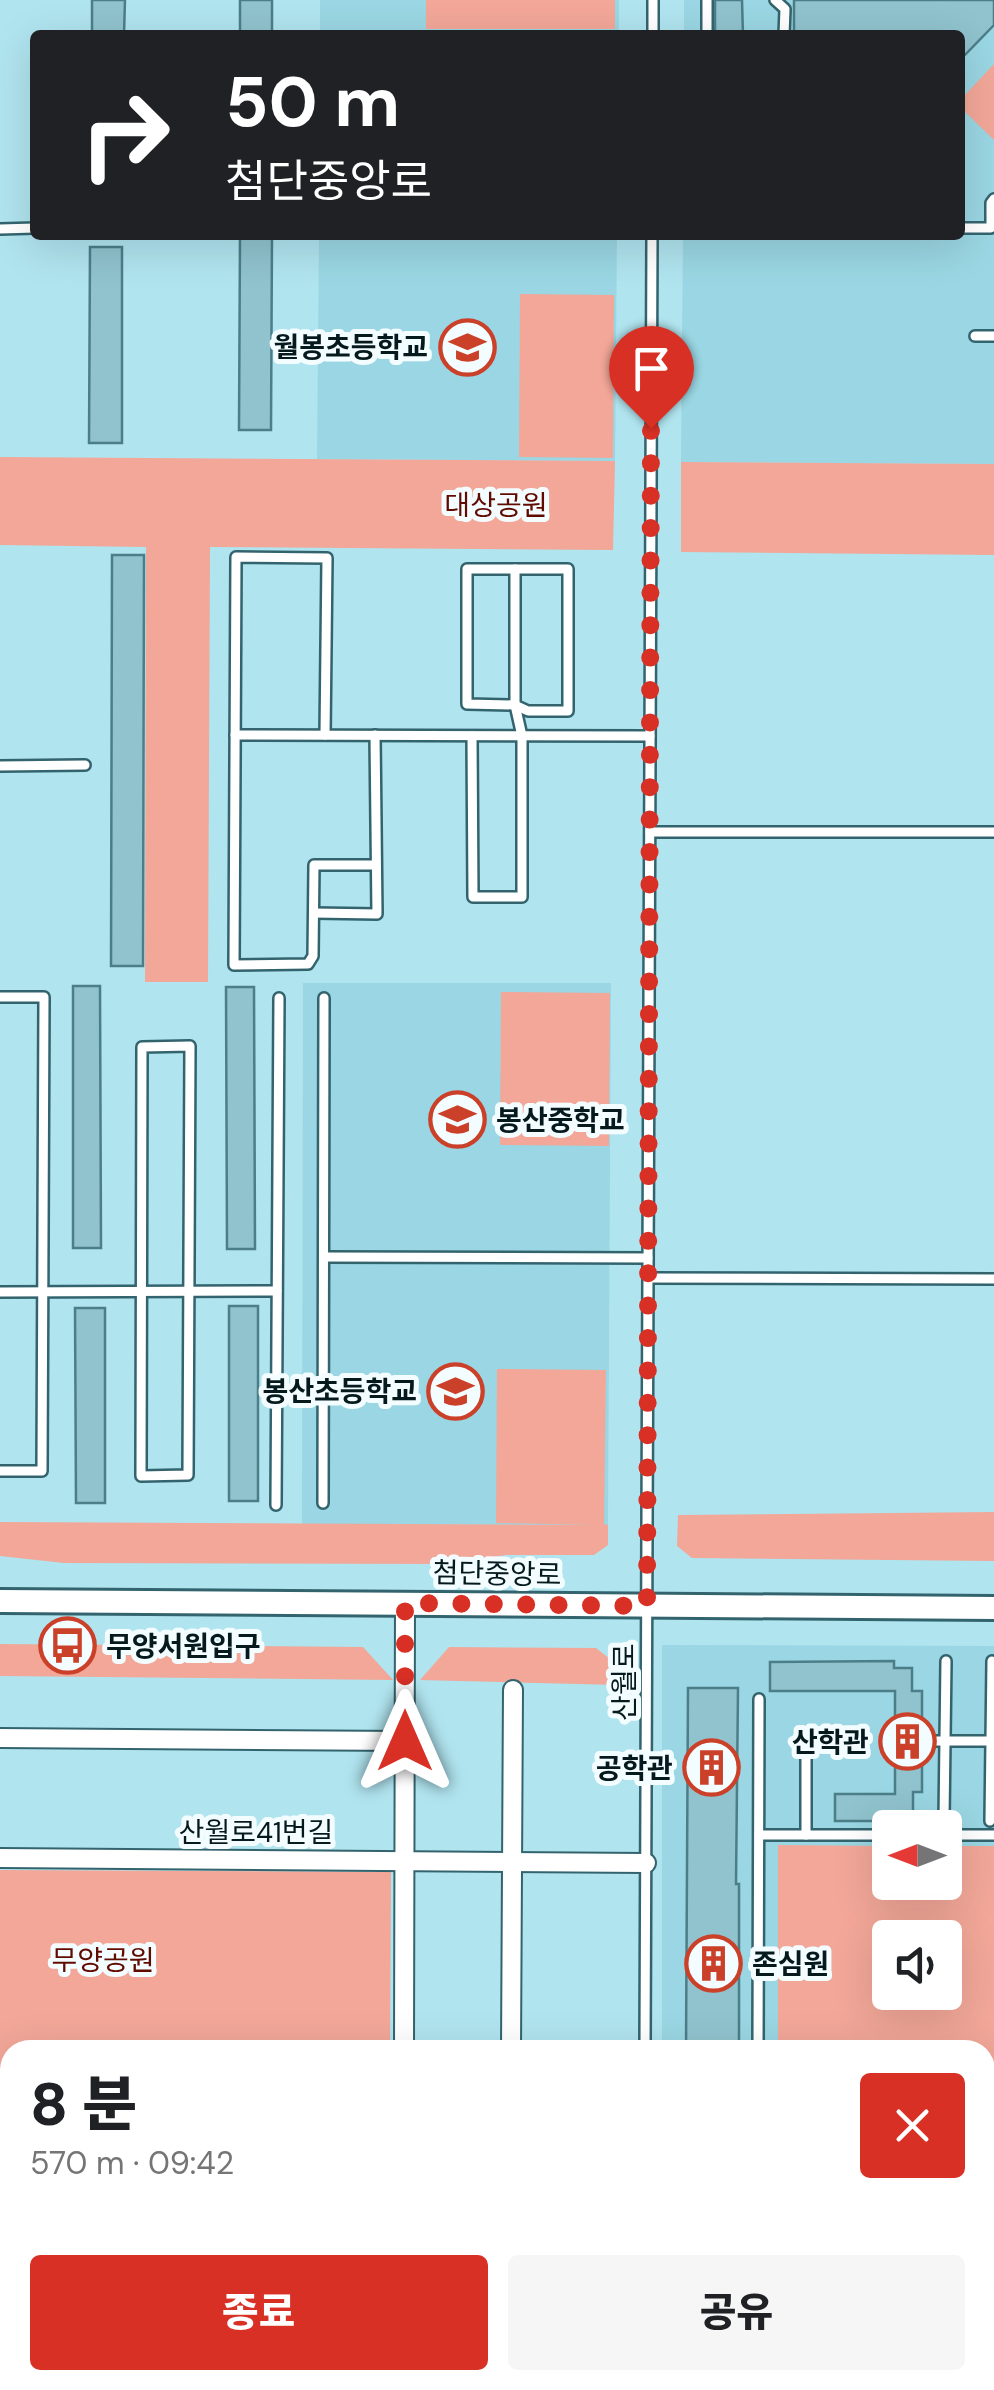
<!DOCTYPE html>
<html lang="ko">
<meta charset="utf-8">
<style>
body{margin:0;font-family:"DM Sans","Noto Sans KR",sans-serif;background:#f6f6f6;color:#202124;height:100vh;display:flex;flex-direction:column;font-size:38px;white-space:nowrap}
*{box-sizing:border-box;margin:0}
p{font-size:32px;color:#757577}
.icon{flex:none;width:55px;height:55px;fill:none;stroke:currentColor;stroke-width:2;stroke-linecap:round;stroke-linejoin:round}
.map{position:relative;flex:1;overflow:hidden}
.drawer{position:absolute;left:0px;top:2040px;width:995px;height:350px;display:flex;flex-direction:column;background:#fff;border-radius:30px 30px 0 0;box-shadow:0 10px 40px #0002}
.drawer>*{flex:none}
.top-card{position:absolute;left:30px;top:30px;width:935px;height:210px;border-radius:10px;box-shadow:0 10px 40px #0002;background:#202124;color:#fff;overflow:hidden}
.needle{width:65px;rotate:270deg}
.tools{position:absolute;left:872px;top:1810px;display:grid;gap:20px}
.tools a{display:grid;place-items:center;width:90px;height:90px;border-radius:10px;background:#fff;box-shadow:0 10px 40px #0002;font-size:50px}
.pin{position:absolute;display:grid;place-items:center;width:85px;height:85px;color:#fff;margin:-102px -42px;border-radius:50% 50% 50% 0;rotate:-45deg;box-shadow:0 0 10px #0007}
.pin .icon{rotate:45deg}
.me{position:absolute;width:110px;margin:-55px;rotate:0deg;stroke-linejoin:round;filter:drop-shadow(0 0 8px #0008)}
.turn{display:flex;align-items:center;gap:35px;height:210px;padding:0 30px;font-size:45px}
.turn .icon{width:130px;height:130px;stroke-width:2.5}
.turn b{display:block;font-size:70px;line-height:85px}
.round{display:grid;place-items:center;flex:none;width:105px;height:105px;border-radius:10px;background:#f6f6f6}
.overview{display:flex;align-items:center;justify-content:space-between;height:170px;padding:0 30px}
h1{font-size:60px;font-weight:800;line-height:75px}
.cta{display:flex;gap:20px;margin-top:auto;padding:20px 30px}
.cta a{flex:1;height:115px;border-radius:10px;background:#d93025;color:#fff;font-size:40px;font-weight:800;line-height:115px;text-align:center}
.cta a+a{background:#f6f6f6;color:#202124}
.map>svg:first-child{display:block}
.built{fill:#9ad6e3;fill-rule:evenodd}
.green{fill:#f2a798;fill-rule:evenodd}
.building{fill:#90c3ce;stroke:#4c7e88;stroke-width:2.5}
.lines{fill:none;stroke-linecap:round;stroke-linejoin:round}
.service-casing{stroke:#33646e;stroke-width:14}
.minor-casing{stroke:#33646e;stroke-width:22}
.tertiary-casing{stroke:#33646e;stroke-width:28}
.service{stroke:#fff;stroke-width:9}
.minor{stroke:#fff;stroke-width:18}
.tertiary{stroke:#fff;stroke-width:22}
.route{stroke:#d93025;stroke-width:18;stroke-dasharray:0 32.4}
.labels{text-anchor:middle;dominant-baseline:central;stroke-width:10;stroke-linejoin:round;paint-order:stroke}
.poi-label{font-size:28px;font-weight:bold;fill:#061a1e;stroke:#f3fdff;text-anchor:end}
.park-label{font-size:28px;fill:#600a00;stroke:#f3fdff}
.street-label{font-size:28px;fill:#061a1e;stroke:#f3fdff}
</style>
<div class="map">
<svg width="994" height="2390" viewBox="0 0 994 2390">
<rect width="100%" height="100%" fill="#b0e4ef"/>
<g class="built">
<rect x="320" y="0" width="299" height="35"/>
<polygon points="684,0 994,0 994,464 681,462 683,235 960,235 960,35 684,35"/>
<polygon points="319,235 617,235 615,461 317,459"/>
<polygon points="303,983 611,983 608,1525 302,1524"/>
<path d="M662,1645l332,1v744h-332v-10h323v-330h-323zM890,1828h55v54h-55zM890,1938h55v54h-55z"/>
</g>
<g class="green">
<rect x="426" y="0" width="189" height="29"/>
<polygon points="994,64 994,140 960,107 960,100"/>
<polygon points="520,294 614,295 613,458 519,457"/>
<polygon points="0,457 615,461 613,550 210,547 208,982 145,982 146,547 0,545"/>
<polygon points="681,462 994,464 994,555 681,552"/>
<polygon points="501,992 610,993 609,1146 500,1145"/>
<polygon points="497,1369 606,1370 604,1524 608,1525 608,1545 594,1555 506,1555 451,1564 64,1563 0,1556 0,1522 597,1525 496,1523"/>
<polygon points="994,1512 994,1561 692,1558 677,1546 678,1515"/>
<polygon points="0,1644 363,1647 393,1680 0,1676"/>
<polygon points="449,1647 596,1648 619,1666 619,1685 420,1680"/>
<path d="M778,1845l112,1v36h55v-36h49v233h-9v-29h-207zM890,1938h55v54h-55z"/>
<polygon points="0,1870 391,1872 390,2050 10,2050 10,2380 388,2380 388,2390 0,2390"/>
<polygon points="985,2293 994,2293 994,2390 877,2390 877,2380 985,2380"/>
</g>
<g class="building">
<polygon points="92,0 125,0 124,35 92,35"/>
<rect x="240" y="0" width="32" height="35"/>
<polygon points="715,0 742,0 743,35 715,35"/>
<polygon points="794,0 994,0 994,25 960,60 960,35 794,35"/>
<polygon points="240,235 272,235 271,430 239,430"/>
<polygon points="90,247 122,247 122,443 89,443"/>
<polygon points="112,555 144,555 143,966 111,966"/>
<polygon points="73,986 100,986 101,1248 73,1248"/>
<polygon points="226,987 254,987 255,1249 227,1249"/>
<rect x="229" y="1306" width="29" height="195"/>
<polygon points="75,1308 105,1308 105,1503 76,1503"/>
<polygon points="894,1661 894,1668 912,1668 912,1691 922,1691 922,1792 913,1792 913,1821 835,1821 835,1794 895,1794 895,1691 770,1691 770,1662"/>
<polygon points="688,1688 738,1688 736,1884 739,1884 739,2045 736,2045 736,2050 686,2050"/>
</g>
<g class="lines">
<defs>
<g id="service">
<polyline points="775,0 785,9 784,35"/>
<polyline points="653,35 653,0"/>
<polyline points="707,35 707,0"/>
<polyline points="960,228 991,228 991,203 994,199"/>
<polyline points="0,229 35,228"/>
<polyline points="975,336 994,336"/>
<polygon points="467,569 568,569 568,711 528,711 515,705 467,704"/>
<polyline points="235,735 650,736"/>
<polyline points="325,735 327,558 236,557 234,965 308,964 313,956 314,865 376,865"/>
<polyline points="472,736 473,897 522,897 522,736 515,705 515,569"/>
<polyline points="0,766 85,765"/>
<polyline points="650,832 994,832"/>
<polyline points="314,913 377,914 375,735"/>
<polyline points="0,997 44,997 42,1471 0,1471"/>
<polygon points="190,1046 188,1475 141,1476 142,1047"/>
<polyline points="324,1257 648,1258"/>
<polyline points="648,1278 994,1279"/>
<polyline points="0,1292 277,1291"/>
<polyline points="323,1503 324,998"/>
<polyline points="276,1505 279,998"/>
<polyline points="930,1741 994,1741"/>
<polyline points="944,1819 946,1661"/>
<polyline points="990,1821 992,1661"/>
<polyline points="759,1835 890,1835"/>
<polyline points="806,1835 806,1751"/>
<polyline points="945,1835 994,1835"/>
<polyline points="645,2050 652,235"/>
<polyline points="758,2050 759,1699"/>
<polyline points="985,2087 994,2087"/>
<polyline points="988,2257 991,2098"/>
<polyline points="985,2271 994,2271"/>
<polyline points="644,2380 644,2390"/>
<polyline points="859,2390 859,2380"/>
</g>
<g id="minor">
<polyline points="0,1738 405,1741"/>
<polyline points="0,1858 646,1863"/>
<polyline points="404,2050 405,1603"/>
<polyline points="511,2050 513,1690"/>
<polyline points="403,2390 403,2380"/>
</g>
<polyline id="tertiary" points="0,1601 994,1608"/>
</defs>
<use href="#service" class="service-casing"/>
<use href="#minor" class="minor-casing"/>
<use href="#tertiary" class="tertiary-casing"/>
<use href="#service" class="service"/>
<use href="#minor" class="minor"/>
<use href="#tertiary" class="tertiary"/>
</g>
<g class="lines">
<polyline class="route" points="405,1741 405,1603 647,1606 651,428"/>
</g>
<defs>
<symbol id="school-ring" viewBox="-11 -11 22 22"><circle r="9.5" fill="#f3fdff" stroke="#cb4029" stroke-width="1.5"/><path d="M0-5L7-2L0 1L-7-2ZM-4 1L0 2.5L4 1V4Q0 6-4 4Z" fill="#cb4029"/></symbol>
<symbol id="bus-ring" viewBox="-11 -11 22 22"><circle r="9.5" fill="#f3fdff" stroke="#cb4029" stroke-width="1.5"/><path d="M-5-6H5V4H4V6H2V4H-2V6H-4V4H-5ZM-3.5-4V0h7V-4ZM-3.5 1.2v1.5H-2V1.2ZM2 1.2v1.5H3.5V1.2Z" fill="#cb4029"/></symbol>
<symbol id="building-ring" viewBox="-11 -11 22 22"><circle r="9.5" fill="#f3fdff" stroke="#cb4029" stroke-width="1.5"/><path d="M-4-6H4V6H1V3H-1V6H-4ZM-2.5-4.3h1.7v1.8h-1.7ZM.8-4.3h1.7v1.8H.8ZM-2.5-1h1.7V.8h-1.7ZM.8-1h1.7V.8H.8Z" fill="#cb4029"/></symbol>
</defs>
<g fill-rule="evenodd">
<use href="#school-ring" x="436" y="316" width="63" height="63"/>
<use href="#school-ring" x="426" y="1088" width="63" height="63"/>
<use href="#school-ring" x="424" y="1360" width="63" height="63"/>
<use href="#bus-ring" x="36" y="1614" width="63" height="63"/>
<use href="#building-ring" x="876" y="1710" width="63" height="63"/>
<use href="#building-ring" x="680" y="1736" width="63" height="63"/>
<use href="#building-ring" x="682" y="1932" width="63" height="63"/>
</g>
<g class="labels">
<g class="poi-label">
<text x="428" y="347">월봉초등학교</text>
<text x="496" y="1120" text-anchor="start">봉산중학교</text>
<text x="417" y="1391">봉산초등학교</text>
<text x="106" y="1646" text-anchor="start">무양서원입구</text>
<text x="869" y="1742">산학관</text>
<text x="673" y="1768">공학관</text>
<text x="752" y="1964" text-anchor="start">존심원</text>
</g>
<g class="park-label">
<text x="496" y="505">대상공원</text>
<text x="103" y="1960">무양공원</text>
</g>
<g class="street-label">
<text transform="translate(497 1574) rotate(1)">첨단중앙로</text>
<text transform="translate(624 1682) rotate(-90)">산월로</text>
<text x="256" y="1832">산월로41번길</text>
</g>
</g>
</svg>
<div class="tools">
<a><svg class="needle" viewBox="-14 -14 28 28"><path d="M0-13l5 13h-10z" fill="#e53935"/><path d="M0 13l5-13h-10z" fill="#757577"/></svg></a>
<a><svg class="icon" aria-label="sound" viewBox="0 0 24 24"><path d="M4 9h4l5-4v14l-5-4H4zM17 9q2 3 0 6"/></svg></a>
</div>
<div class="pin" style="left:651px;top:428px;background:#d93025"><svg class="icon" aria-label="arrive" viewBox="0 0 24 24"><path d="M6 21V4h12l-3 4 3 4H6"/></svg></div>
<svg class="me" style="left:405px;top:1741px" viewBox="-20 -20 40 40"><path d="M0-17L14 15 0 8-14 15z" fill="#d93025" stroke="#fff" stroke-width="4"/></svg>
<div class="top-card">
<div class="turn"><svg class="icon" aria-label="right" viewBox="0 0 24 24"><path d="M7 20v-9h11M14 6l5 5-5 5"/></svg><div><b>50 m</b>첨단중앙로</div></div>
</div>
<section class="drawer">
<div class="overview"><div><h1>8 분</h1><p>570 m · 09:42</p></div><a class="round" style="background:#d93025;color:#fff"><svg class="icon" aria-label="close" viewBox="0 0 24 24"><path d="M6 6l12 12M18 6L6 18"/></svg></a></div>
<div class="cta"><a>종료</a><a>공유</a></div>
</section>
</div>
